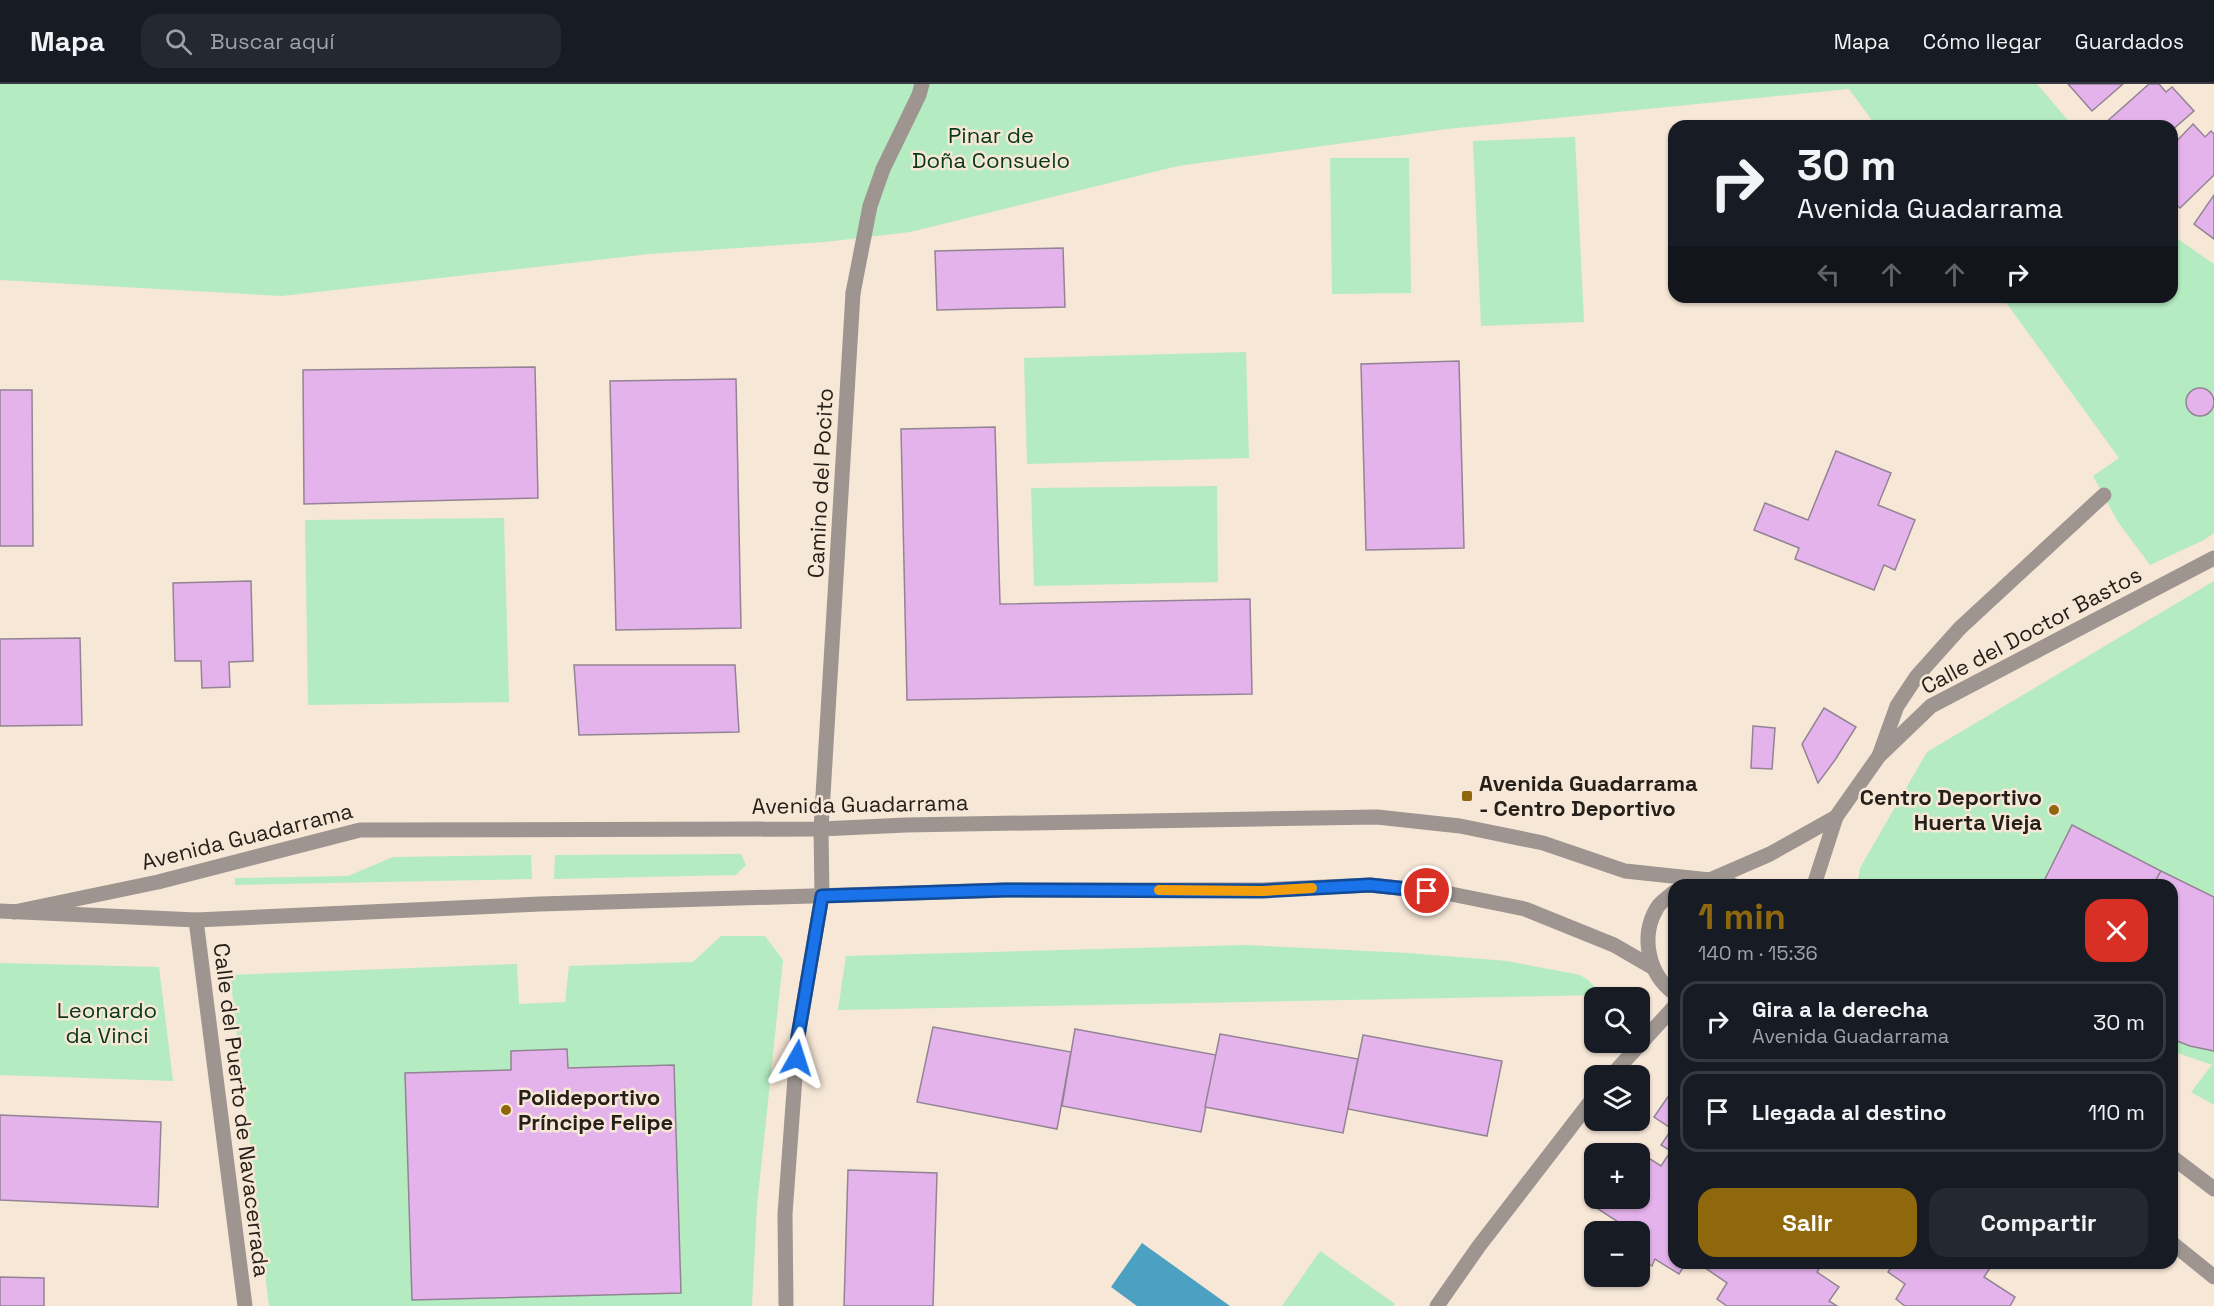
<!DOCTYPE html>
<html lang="es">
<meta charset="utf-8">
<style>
body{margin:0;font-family:"Space Grotesk",sans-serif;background:#242831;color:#f1f3f6;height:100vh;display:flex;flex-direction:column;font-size:22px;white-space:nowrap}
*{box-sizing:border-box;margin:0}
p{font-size:20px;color:#9ea1a6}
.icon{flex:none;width:33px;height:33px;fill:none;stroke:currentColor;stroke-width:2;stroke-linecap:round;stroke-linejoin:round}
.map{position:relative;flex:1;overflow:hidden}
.panel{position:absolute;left:1668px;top:795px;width:510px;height:390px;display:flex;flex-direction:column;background:#171b24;border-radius:18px;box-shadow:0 2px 4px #0004}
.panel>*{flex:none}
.hud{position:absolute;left:1668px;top:36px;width:510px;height:183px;border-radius:18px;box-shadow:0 2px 4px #0004;background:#171b24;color:#f1f3f6;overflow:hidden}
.buttons{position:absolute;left:1584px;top:903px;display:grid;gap:12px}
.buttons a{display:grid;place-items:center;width:66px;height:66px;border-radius:12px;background:#171b24;box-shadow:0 2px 4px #0004;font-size:30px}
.pin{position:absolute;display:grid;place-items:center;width:51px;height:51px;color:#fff;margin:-26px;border:3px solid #fff;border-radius:50%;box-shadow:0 2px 6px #0007}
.me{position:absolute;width:66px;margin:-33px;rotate:6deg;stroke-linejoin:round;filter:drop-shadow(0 0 4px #0008)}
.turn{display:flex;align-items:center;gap:21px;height:126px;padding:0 30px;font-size:27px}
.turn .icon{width:78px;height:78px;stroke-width:2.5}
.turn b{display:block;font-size:42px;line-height:51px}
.lanes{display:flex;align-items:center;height:57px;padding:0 30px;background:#0003;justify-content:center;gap:30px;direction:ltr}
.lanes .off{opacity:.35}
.round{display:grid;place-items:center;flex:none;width:63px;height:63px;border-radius:18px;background:#242831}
.headline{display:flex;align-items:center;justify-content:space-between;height:102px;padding:0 30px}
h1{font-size:36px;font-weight:700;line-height:45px;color:#8f670d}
.action{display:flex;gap:12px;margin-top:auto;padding:12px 30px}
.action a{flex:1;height:69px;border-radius:18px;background:#8f670d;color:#fff;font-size:24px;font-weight:700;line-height:69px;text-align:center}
.action a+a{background:#242831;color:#f1f3f6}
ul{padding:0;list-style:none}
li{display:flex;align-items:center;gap:18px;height:81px;margin:0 12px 9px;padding:0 18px;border:3px solid #363941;border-radius:18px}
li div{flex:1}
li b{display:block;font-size:22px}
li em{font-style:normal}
header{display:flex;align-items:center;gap:36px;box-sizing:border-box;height:84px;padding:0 30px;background:#171b24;border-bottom:2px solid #363941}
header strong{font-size:28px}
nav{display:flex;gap:33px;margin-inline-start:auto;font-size:21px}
.search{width:420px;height:54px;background:#242831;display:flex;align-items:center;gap:15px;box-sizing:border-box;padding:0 21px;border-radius:18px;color:#9ea1a6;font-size:22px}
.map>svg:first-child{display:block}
.green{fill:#b4ebc0}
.water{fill:#4ca0c2}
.building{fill:#e5b3ec;stroke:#928494;stroke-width:1.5}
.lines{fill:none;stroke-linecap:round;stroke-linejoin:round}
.lane{stroke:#9e9591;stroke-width:15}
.street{stroke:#9e9591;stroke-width:15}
.route-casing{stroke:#114b97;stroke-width:15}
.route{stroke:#1a73e8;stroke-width:10}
.slow{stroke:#f59e0b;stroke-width:10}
.poi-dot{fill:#8f670d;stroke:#f7e7d7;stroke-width:2}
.labels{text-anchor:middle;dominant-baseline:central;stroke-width:5;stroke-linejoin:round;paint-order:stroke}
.park-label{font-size:22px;fill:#053719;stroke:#f7e7d7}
.street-label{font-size:22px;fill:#26201a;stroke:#f7e7d7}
.poi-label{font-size:22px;font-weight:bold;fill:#26201a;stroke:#f7e7d7;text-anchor:start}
</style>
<header>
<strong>Mapa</strong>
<div class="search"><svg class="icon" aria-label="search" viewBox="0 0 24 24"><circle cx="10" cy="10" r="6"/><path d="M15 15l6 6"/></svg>Buscar aquí</div>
<nav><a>Mapa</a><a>Cómo llegar</a><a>Guardados</a></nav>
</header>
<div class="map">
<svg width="2214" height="1222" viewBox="0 0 2214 1222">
<rect width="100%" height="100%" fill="#f7e7d7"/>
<g class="green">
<polygon points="0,0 2037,0 2073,42 1876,42 1849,5 1447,45 1178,82 910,148 825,158 649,170 282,212 0,196"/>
<polygon points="1575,53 1584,238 1481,242 1473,57"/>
<polygon points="1330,74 1409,74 1411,209 1332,210"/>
<polygon points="2172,151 2214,180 2214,449 2204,456 2150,481 2118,438 2093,392 2119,374 2002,213 2172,213"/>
<polygon points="1246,268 1249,374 1027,380 1024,274"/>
<polygon points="1217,402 1218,498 1034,502 1031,404"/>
<polygon points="504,434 509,618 308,621 305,436"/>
<polygon points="2214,497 2214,1021 2191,1008 2212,981 2172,967 2172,801 1857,801 1860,784 1927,668"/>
<polygon points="741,770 746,781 736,791 554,795 555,771"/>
<polygon points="531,771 532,795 235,801 235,794 348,792 393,773"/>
<polygon points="721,852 765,852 783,876 757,1121 752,1222 269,1222 230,891 517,880 519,920 565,918 569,882 693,878"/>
<polygon points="1246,861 1408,869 1507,877 1580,891 1588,896 1603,911 838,926 846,872"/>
<polygon points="0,879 159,883 173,997 0,991"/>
<polygon points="1320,1167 1395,1220 1393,1222 1282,1222"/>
</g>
<polygon class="water" points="1142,1159 1230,1222 1137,1222 1111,1203"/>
<g class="building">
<polygon points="2068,0 2123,0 2092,27"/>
<polygon points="2149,0 2159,0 2166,8 2172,3 2194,27 2172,46 2172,42 2104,42 2103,41"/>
<polygon points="2193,40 2205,53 2211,47 2214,50 2214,91 2180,124 2172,116 2172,62"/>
<polygon points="2214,111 2214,155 2194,140"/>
<polygon points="1063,164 1065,223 937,226 935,167"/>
<polygon points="1459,277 1464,464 1366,466 1361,280"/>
<polygon points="535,283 538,414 304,420 303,286"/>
<polygon points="736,295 741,544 616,546 610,297"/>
<circle cx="2200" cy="318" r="14"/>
<polygon points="0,306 32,306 33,462 0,462"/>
<polygon points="995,343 1000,520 1250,515 1252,610 907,616 901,345"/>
<polygon points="1836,367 1891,389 1878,421 1915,436 1895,486 1884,481 1874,506 1795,475 1799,464 1754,446 1765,419 1808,436"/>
<polygon points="251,497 253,577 229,578 230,603 202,604 201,577 175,577 173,499"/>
<polygon points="80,554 82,641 0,642 0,555"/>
<polygon points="574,581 735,581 739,648 579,651"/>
<polygon points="1824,624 1856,643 1835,676 1818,699 1802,660"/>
<polygon points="1753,642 1775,644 1772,685 1751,684"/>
<polygon points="2072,741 2161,787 2153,801 2042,801"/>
<polygon points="2161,787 2214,813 2214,967 2190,962 2172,955 2172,801 2153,801"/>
<polygon points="933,943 1071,968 1057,1045 917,1018"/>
<polygon points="1075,945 1216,971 1201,1048 1062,1022"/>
<polygon points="1220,950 1358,975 1343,1049 1205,1023"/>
<polygon points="1363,951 1502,977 1487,1052 1348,1025"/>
<polygon points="567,965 568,984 674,981 681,1209 412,1216 405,989 511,986 511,967"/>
<polygon points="1674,1004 1674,1179 1686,1179 1679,1190 1655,1175 1652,1182 1640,1174 1640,1148 1630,1148 1631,1146 1598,1125 1604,1116 1601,1114 1640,1114 1640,1079 1644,1071 1661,1082 1671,1067 1661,1061 1672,1045 1654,1033"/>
<polygon points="0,1031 161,1038 158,1123 0,1116"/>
<polygon points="848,1086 937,1089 933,1222 844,1222"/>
<polygon points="1594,1092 1594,1110 1586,1105"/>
<polygon points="1698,1179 1819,1179 1822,1180 1817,1188 1839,1203 1829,1217 1837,1222 1727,1222 1717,1215 1727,1199"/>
<polygon points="1894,1179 1990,1179 1988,1183 1990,1184 1984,1193 2015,1213 2010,1222 1905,1222 1896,1215 1905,1200 1888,1188"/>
<polygon points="0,1193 44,1194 44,1222 0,1222"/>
</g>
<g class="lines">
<g class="lane">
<polyline points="853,209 870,122 883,85 919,11 922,0"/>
<polyline points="1879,672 1897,622 1917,592 1960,544 2104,411"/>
</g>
<g class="street">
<polyline points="1708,796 1733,801"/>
<polyline points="1814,801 1836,733"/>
<path d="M1674,808c-5,5 -14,10 -17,16 -17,28 -9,66 17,85"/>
<polyline points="0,827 196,836 540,820 910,809 1005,806 1262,806 1370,801 1446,809 1525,825 1614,861 1652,883"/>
<polyline points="14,828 158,798 360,746 821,745 906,741 1377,733 1460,742 1543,759 1625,787 1710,796 1770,770 1836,733 1879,672 1931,622 2214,474"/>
<polyline points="196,836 245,1222"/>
<polyline points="1611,992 1674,923"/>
<polyline points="2172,1073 2214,1105"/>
<polyline points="2172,1159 2214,1193"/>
<polyline points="786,1222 785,1130 798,952 822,812 821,745 853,209"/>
<polyline points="1437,1222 1479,1162 1594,1013"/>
</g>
</g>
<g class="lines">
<defs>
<polyline id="route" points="797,974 798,952 822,812 1005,806 1262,807 1370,801 1427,807"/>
</defs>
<use href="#route" class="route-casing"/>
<use href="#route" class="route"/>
<polyline class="slow" points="1159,806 1262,807 1312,804"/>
</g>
<g class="poi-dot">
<rect x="1461" y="706" width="12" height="12" rx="3"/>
<circle cx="2054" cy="726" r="6"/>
<circle cx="506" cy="1026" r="6"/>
</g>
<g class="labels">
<g class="park-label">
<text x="991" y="51">Pinar de<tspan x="991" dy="25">Doña Consuelo</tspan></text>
<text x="107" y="926">Leonardo<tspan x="107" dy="25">da Vinci</tspan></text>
</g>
<g class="street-label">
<text transform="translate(820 399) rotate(-87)">Camino del Pocito</text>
<text transform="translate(2031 546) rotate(-28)">Calle del Doctor Bastos</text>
<text transform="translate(860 720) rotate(-1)">Avenida Guadarrama</text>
<text transform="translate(247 752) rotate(-14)">Avenida Guadarrama</text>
<text transform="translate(242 1026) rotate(83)">Calle del Puerto de Navacerrada</text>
</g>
<g class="poi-label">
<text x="1479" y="699">Avenida Guadarrama<tspan x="1479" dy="25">- Centro Deportivo</tspan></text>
<text x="2042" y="713" text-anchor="end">Centro Deportivo<tspan x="2042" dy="25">Huerta Vieja</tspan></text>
<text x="518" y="1013">Polideportivo<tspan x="518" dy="25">Príncipe Felipe</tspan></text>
</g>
</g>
</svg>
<div class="buttons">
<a><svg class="icon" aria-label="search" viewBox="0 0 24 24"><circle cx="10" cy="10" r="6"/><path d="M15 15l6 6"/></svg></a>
<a><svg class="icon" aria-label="layers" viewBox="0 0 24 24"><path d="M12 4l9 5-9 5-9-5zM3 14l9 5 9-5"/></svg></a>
<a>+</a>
<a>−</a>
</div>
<div class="pin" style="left:1427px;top:807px;background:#d93025"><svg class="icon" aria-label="arrive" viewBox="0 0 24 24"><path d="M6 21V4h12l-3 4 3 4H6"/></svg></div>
<svg class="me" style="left:797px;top:974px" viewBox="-20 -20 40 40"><path d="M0-17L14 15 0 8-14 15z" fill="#1a73e8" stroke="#fff" stroke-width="4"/></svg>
<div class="hud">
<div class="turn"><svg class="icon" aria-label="right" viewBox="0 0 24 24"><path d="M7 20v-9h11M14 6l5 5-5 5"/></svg><div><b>30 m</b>Avenida Guadarrama</div></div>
<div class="lanes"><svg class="icon off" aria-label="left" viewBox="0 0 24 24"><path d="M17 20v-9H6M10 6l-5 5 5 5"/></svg><svg class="icon off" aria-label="ahead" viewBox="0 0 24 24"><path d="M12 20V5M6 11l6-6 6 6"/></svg><svg class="icon off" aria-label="ahead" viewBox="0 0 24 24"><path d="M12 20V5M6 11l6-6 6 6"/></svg><svg class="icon" aria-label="right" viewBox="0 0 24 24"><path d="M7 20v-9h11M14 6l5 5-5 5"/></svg></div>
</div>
<section class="panel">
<div class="headline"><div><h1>1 min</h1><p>140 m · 15:36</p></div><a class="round" style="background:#d93025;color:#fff"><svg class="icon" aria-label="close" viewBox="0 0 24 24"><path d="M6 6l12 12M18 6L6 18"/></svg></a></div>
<ul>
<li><svg class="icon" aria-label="right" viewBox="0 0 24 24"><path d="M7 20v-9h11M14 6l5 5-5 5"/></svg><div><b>Gira a la derecha</b><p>Avenida Guadarrama</p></div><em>30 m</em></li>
<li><svg class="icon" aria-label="arrive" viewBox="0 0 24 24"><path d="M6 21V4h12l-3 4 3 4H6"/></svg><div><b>Llegada al destino</b></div><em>110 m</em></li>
</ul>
<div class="action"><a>Salir</a><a>Compartir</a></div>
</section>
</div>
